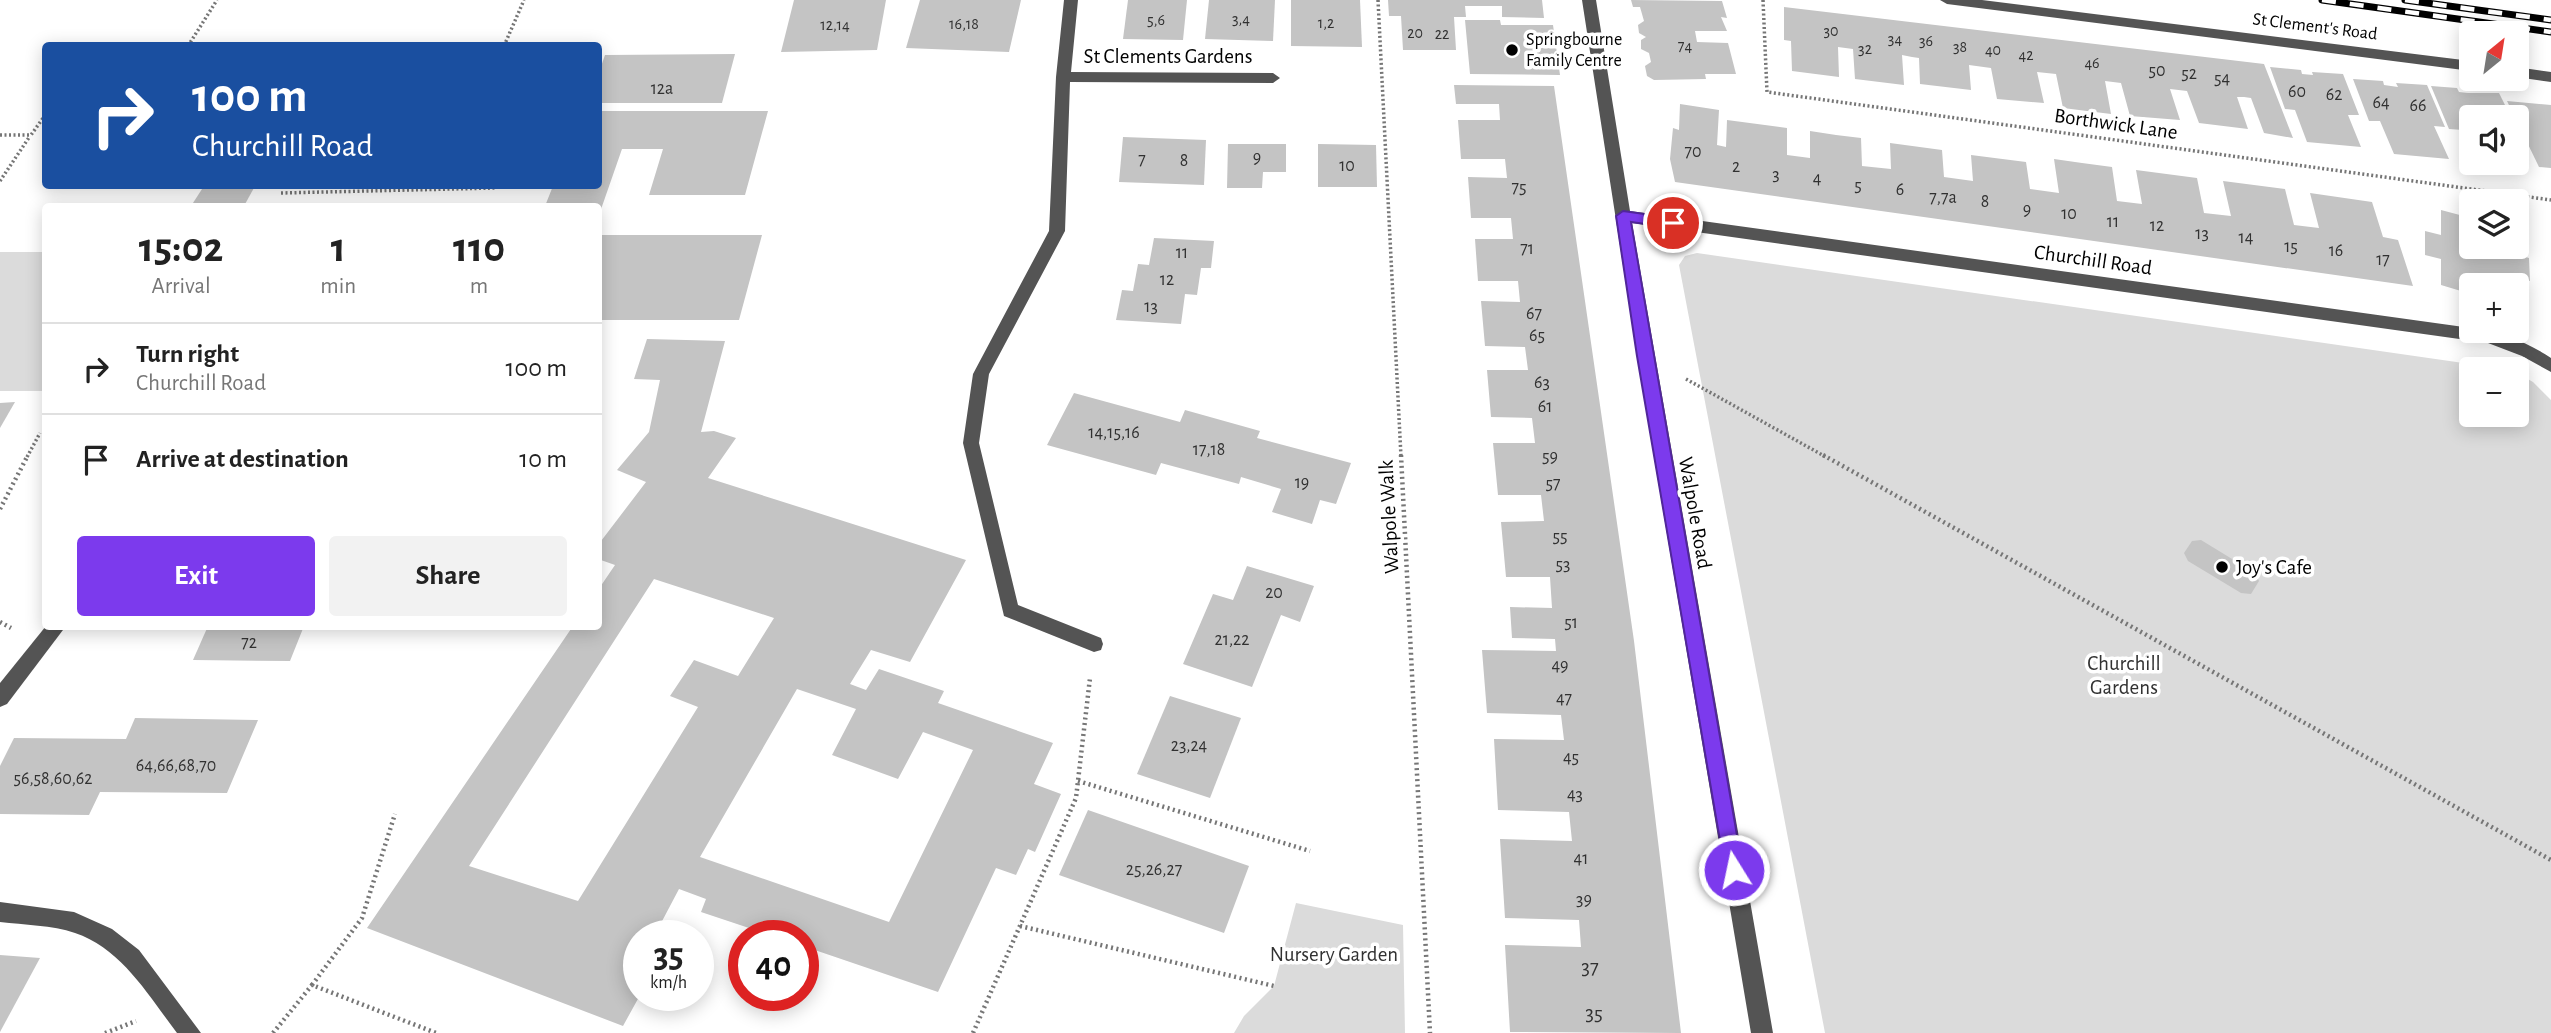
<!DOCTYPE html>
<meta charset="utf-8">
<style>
body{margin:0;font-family:"Alegreya Sans",sans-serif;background:#f2f2f2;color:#222;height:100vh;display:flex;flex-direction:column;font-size:26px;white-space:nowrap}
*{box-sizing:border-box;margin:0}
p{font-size:23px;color:#767676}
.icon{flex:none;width:38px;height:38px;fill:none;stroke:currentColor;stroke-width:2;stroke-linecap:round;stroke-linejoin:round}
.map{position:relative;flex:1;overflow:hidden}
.details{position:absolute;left:42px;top:203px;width:560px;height:427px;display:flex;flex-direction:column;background:#fff;border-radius:7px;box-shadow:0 4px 18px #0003}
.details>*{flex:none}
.hud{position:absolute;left:42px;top:42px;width:560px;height:147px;border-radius:7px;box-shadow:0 4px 18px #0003;background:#1a4fa0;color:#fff;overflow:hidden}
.needle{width:46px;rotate:30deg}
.controls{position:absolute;left:2459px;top:21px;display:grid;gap:14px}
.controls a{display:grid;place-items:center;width:70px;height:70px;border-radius:7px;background:#fff;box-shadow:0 4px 18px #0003;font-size:35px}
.speed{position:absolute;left:623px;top:920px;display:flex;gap:14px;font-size:35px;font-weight:700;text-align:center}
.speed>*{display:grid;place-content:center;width:91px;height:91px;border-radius:50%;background:#fff;box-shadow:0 4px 18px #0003;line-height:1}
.speed small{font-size:18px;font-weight:400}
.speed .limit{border:10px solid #d22;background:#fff;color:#111}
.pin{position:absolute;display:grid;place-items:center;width:60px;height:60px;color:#fff;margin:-30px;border:4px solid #fff;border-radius:50%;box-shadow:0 2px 7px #0007}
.me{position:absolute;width:77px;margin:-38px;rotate:350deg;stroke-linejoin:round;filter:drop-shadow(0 0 5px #0008)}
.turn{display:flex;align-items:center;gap:24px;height:147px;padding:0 35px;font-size:32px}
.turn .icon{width:91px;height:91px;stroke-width:2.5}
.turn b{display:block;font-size:49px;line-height:60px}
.eta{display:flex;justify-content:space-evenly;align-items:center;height:119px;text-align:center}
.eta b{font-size:42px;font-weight:700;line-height:49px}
.cta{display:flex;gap:14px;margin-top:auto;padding:14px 35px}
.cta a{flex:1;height:80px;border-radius:7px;background:#7c3aed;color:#fff;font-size:28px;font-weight:700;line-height:80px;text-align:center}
.cta a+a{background:#f2f2f2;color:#222}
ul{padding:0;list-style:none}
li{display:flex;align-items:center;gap:21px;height:91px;padding:0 35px;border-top:2px solid #e0e0e0}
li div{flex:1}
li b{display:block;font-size:26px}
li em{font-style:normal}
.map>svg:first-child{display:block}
.green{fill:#dbdbdb}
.building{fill:#c4c4c4;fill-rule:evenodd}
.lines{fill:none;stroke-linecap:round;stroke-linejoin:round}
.path-far1{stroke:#767676;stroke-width:3.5;stroke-dasharray:2 2.5;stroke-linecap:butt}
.path{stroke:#767676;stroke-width:4.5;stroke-dasharray:2 3.5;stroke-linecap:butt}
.minor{fill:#545454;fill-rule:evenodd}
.rail-casing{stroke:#000;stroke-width:7}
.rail{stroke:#fff;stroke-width:4.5;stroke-dasharray:14;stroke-linecap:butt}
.route{fill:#7c3aed;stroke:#51269a;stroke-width:2}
.poi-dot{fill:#000;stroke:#fff;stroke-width:2.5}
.labels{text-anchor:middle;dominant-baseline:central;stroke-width:7;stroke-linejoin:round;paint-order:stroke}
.far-number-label{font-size:16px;fill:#313131}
.far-street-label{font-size:18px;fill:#000;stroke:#fff}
.far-poi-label{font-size:18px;fill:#000;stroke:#fff;text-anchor:start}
.number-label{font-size:18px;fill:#313131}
.street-label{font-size:21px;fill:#000;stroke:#fff}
.poi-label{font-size:21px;fill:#000;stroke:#fff;text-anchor:start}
.park-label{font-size:21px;fill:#323232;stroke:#fff}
.near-number-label{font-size:21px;fill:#313131}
</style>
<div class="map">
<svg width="2551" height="1033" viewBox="0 0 2551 1033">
<rect width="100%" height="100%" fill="#fff"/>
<g class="green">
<rect x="0" y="252" width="45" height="139"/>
<polygon points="1697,253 2505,369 2471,369 2471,415 2516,415 2517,373 2533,382 2551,400 2551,1033 1825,1033 1679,265 1685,256"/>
<polygon points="1296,903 1403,925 1405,1033 1234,1033 1244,1016 1274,986"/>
</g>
<g class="building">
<polygon points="794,0 886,0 877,50 781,52"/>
<polygon points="920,0 1021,0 1009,52 906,48"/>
<polygon points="1128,0 1187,0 1183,40 1123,39"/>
<polygon points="1209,0 1275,0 1273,41 1205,39"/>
<polygon points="1291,0 1360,0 1362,47 1291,46"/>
<polygon points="1388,0 1542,0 1544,18 1502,17 1502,6 1465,6 1466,17 1454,17 1456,50 1403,50 1401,16 1389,16"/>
<polygon points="1631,0 1722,1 1727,18 1721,17 1727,31 1695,31 1697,42 1728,43 1736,74 1705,74 1706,79 1654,80 1647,76 1645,66 1651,62 1649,53 1641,49 1641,40 1646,37 1639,33 1638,25 1644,21 1640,7 1633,7"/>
<polygon points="1784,7 2264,64 2293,138 2264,133 2251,98 2244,97 2237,97 2248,129 2199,123 2187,91 2170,89 2180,120 2130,116 2121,83 2105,81 2111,114 2063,108 2056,74 2037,72 2044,103 1997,99 1991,68 1969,65 1971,90 1920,84 1919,58 1912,57 1902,55 1904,85 1855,79 1853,49 1838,47 1839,77 1792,71 1791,41 1784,40"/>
<polygon points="1465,20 1500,20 1501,25 1553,25 1560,75 1470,74"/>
<polygon points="735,54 722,103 598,103 598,75 605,55"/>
<polygon points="2270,67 2301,70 2302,74 2313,75 2312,72 2343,74 2359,115 2348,115 2361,147 2307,142 2295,110 2285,109"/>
<polygon points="2353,79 2383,81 2384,85 2398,87 2396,83 2427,85 2445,127 2434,126 2449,159 2394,154 2380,121 2369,121"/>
<polygon points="1454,85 1554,86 1634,641 1681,1033 1510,1032 1505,945 1581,947 1579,920 1505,918 1500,839 1572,841 1569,812 1498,810 1494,739 1564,740 1561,715 1487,713 1482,650 1556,651 1555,639 1512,638 1510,607 1552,608 1550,577 1506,577 1501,522 1544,521 1541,495 1498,495 1493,443 1535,443 1532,418 1491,417 1487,370 1528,370 1525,347 1485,346 1481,301 1520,302 1518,281 1478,281 1475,239 1513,239 1511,218 1471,218 1468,177 1507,178 1505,159 1461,159 1458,120 1500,120 1499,104 1456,104"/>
<polygon points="2431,86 2457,88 2459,92 2468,93 2499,93 2511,117 2471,117 2471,150 2463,130 2449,129"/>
<polygon points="2507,101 2551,105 2551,168 2539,167"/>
<polygon points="1680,104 1719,110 1717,145 1726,147 1727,120 1787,128 1787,155 1810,158 1810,131 1836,135 1861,138 1862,166 1891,169 1890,143 1942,150 1944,177 1973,181 1971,155 2026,162 2030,189 2059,193 2054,159 2082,163 2112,167 2117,201 2142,204 2136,170 2197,178 2204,213 2231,216 2223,181 2285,189 2294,225 2319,228 2310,193 2372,202 2383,237 2398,240 2413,286 1675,182 1670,159 1673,128 1679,130"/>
<polygon points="598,111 768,111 745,195 649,195 663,149 622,149 599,215 598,206 545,206 553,186 598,186"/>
<polygon points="1123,137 1206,140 1204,185 1119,182"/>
<polygon points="1228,144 1286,144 1286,172 1263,172 1262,188 1227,188"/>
<polygon points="1318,144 1376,145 1377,187 1318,187"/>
<polygon points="204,186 255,186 244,206 191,206"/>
<polygon points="2441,210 2471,218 2471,247 2512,247 2512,253 2529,258 2530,281 2513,276 2513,285 2471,285 2471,294 2441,285 2441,259 2425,255 2425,231 2441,235"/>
<polygon points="598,235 762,235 739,320 598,320"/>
<polygon points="1154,238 1214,241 1211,268 1201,268 1197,295 1185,294 1181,324 1116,320 1122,290 1133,291 1138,264 1149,265"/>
<path d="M647,339l78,2 -24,91 13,-1 22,7 -28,40 258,82 -56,102 -39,-12 -21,34 16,6 13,-21 65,22 -6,12 115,40 -19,41 27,10 -26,58 -7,-3 -12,26 -20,-7 -58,124 -135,-46v-10h-30l-72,-24 5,-13 -27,-10 -19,36 13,6 -3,5h-31v61l-16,29 -256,-98 206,-302h25v-36l17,-25 -17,-6v-14l48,-63 -29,-12 32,-38 11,-52 -26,-1zM654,579l120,39 -36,58 -44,-16 -24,36 28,11 -120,194 -109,-35zM797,689l59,20 -24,46 66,24 25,-47 50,18 -84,172 -189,-65z"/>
<polygon points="1074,393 1180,422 1185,410 1260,431 1257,438 1351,463 1336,504 1320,500 1312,524 1272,512 1281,489 1241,477 1239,484 1161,463 1156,475 1047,445"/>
<polygon points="15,402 0,428 0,403"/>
<polygon points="2201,540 2255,573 2259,581 2251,594 2241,593 2188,561 2184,553 2192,541"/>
<polygon points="1247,566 1314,586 1300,622 1281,615 1252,687 1183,664 1213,594 1233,600"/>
<polygon points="208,626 304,626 290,661 193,660"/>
<polygon points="1170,696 1241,718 1210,798 1137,774"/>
<polygon points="135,718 258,720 227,793 100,792 89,815 0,814 0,766 14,738 126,739"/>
<polygon points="1088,810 1249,866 1224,933 1059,875"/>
<polygon points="0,955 40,958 0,1032"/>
</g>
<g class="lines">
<g class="path-far1">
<polyline points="1378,0 1401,457"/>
<polyline points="1763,0 1767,92 2551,200"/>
<polyline points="188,46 217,0"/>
<polyline points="504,46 524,0"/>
<polyline points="0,135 31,135 46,114"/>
<polyline points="0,181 30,136"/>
<polyline points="281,193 495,188"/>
<polyline points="1686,379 1826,457"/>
<polyline points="27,457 40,433"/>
</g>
<g class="path">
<polyline points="1401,455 1430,1033"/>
<polyline points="1823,455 2551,860"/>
<polyline points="0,509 28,455"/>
<polyline points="0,622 11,628"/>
<polyline points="1078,781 1310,851"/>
<polyline points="1020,926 1274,986"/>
<polyline points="312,985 362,918 395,814"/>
<polyline points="105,1033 136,1021"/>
<polyline points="273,1033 312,985 436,1033"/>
<polyline points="973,1033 1076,798 1090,678"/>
</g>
<g class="minor">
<polygon points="1064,0 1078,0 1071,72 1273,73 1280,78 1273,83 1070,82 1065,231 989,374 979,443 1018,605 1101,638 1103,644 1101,650 1094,652 1004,616 963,443 973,374 1049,231 1056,77"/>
<path d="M1582,0h14l34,211 841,117v3c29,0 56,11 80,27v14l-29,-16 -34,-13 -856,-120 141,810h-22l-114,-677z"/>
<polygon points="1940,0 1982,0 2471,61 2471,71 1947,4"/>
<polygon points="2516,67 2551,72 2551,82 2516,77"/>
<polygon points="46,626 66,626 7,704 0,707 0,683"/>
<path d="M0,902l74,10 38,17 27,21 62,83h-24c-29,-38 -55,-84 -102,-100 -23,-8 -51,-8 -75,-11z"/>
</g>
<defs>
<g id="rail">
<polyline points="2322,0 2551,32"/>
<polyline points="2405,0 2551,20"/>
</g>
</defs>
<use href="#rail" class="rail-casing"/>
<use href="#rail" class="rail"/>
</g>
<polygon class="route" points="1623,211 1673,218 1680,223 1673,228 1631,222 1743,870 1741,877 1734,880 1728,877 1725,870 1637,356 1616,216"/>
<g class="poi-dot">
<circle cx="1512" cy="50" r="7"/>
<circle cx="2222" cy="567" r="7"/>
</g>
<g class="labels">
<g class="far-number-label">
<text x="1241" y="19">3,4</text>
<text x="1156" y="20">5,6</text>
<text x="1326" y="23">1,2</text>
<text x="964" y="24">16,18</text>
<text x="835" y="25">12,14</text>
<text x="1831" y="31">30</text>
<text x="1415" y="33">20</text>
<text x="1442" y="34">22</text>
<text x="1895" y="39">34</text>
<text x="1926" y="41">36</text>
<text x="1685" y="46">74</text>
<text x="1960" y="47">38</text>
<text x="1865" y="49">32</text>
<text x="1993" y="50">40</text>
<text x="2026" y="55">42</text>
<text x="2092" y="63">46</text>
</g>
<g class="far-street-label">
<text transform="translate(2315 27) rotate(7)">St Clement's Road</text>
</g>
<g class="far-poi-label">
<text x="1526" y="40">Springbourne<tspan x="1526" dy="21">Family Centre</tspan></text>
</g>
<g class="number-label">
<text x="2157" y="71">50</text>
<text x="2189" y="74">52</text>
<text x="2222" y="79">54</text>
<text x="662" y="89">12a</text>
<text x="2297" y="92">60</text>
<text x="2334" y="95">62</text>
<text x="2381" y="103">64</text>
<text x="2418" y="106">66</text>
<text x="1693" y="152">70</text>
<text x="1257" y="158">9</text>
<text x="1142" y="160">7</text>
<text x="1184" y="161">8</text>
<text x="1347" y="166">10</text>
<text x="1736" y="167">2</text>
<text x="1776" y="175">3</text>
<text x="1817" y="179">4</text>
<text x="1858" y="186">5</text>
<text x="1519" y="188">75</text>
<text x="1900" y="190">6</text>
<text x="1943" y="198">7,7a</text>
<text x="1985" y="202">8</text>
<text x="2027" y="210">9</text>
<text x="2069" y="214">10</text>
<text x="2113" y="222">11</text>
<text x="2157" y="226">12</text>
<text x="2202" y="234">13</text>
<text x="2246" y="238">14</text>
<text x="2291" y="247">15</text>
<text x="1527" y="249">71</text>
<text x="2336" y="251">16</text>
<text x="1182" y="253">11</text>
<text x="2383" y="260">17</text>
<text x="1167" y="280">12</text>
<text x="1151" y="307">13</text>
<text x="1534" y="314">67</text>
<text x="1537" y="336">65</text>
<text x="1542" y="383">63</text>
<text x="1545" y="407">61</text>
<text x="1114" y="433">14,15,16</text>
<text x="1209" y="450">17,18</text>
<text x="1550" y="457">59</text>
<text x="1302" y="483">19</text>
<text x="1553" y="484">57</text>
<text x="1560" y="537">55</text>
<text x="1563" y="565">53</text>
<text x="1274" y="593">20</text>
<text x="1571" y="623">51</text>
<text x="1232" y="640">21,22</text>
<text x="249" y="643">72</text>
<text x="1560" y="666">49</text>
<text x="1564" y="699">47</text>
<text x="1189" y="746">23,24</text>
<text x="1571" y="758">45</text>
<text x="176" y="766">64,66,68,70</text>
<text x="53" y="779">56,58,60,62</text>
<text x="1575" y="795">43</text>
<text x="1581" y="859">41</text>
<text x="1154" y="870">25,26,27</text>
<text x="1584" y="900">39</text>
</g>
<g class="street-label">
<text x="1168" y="56">St Clements Gardens</text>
<text transform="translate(2116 124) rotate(8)">Borthwick Lane</text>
<text transform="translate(2093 260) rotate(8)">Churchill Road</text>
<text transform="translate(1695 513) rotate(80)">Walpole Road</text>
<text transform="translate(1389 517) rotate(-93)">Walpole Walk</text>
</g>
<g class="poi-label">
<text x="2236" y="567">Joy's Cafe</text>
</g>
<g class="park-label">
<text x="2124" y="663">Churchill<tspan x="2124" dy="24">Gardens</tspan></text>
<text x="1334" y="954">Nursery Garden</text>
</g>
<g class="near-number-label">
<text x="1590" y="967">37</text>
<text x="1594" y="1013">35</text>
</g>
</g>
</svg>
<div class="controls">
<a><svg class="needle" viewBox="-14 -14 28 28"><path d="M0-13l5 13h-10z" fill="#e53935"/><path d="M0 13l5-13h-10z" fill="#767676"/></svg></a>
<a><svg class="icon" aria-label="sound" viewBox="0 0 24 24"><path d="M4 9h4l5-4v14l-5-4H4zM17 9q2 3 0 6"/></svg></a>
<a><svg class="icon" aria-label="layers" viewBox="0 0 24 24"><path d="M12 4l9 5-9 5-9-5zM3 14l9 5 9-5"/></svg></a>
<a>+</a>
<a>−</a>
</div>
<div class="speed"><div>35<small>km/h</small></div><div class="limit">40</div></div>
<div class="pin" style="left:1673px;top:223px;background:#d93025"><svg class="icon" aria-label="arrive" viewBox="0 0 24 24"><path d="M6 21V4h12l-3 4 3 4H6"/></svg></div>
<svg class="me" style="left:1734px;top:870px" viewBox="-20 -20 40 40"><circle r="17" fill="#7c3aed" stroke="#fff" stroke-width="3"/><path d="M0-11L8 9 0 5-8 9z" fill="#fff"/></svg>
<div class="hud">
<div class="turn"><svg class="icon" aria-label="right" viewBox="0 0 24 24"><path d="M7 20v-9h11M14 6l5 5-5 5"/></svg><div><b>100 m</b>Churchill Road</div></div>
</div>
<section class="details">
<div class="eta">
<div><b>15:02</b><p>Arrival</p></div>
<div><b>1</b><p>min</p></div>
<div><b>110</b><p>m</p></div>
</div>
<ul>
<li><svg class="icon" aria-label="right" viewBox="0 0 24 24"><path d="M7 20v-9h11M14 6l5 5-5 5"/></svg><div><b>Turn right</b><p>Churchill Road</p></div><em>100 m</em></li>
<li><svg class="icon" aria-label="arrive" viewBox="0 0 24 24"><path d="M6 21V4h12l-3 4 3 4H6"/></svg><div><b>Arrive at destination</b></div><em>10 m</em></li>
</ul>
<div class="cta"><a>Exit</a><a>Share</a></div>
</section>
</div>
